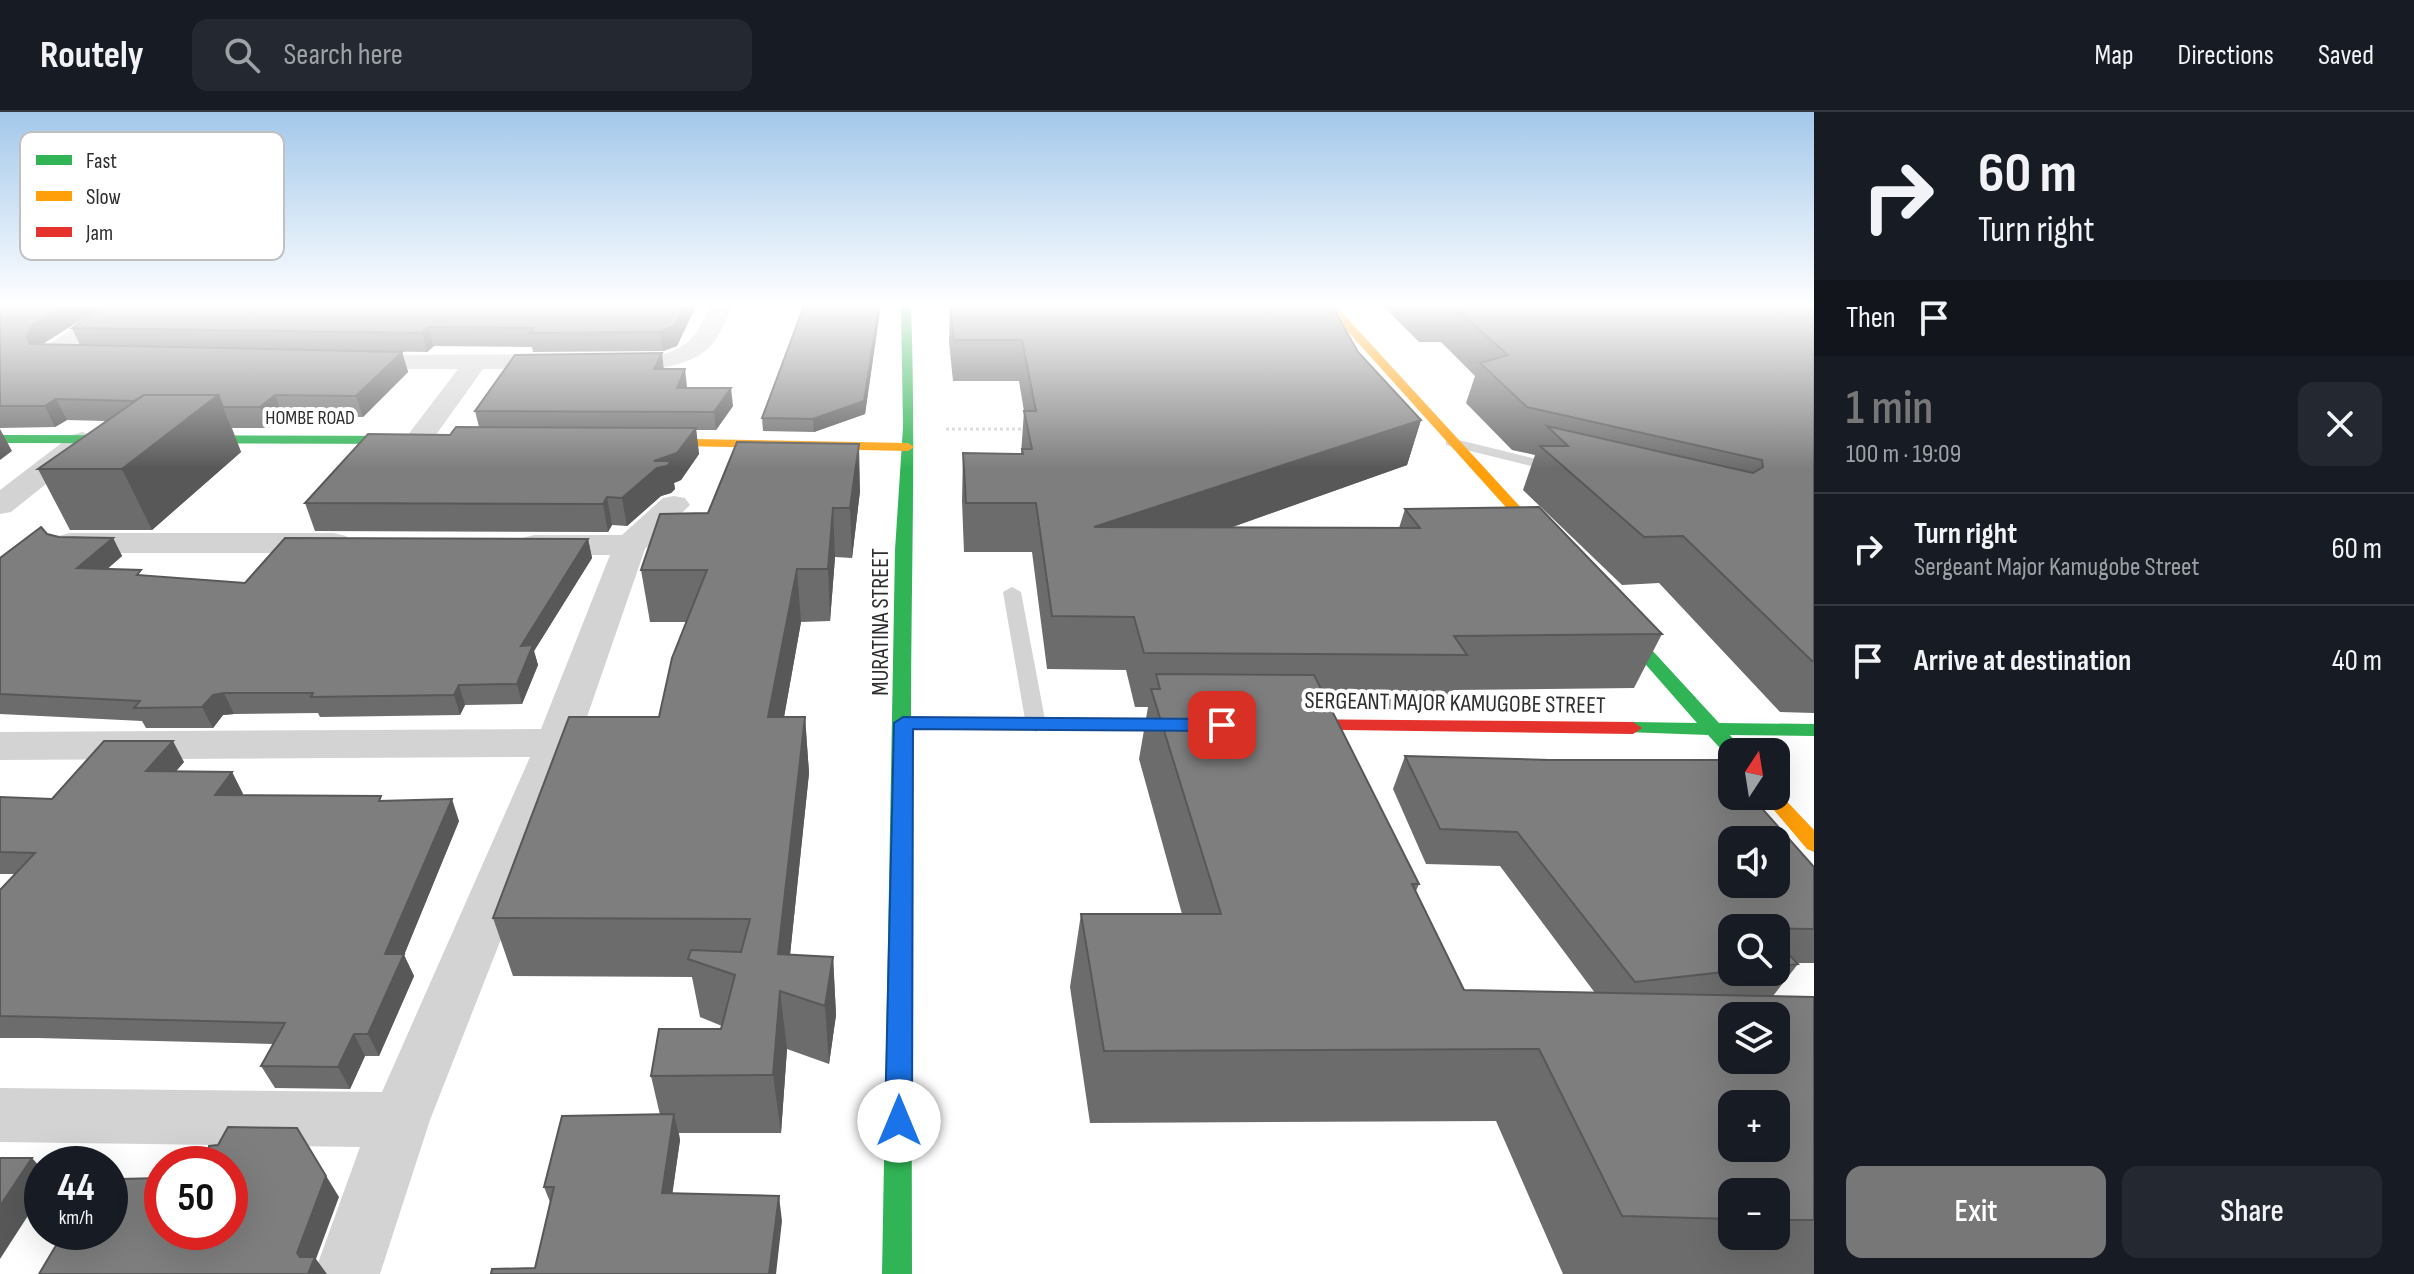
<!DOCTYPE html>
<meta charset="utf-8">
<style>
body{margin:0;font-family:"Sofia Sans Condensed",sans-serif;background:#242831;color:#f1f3f6;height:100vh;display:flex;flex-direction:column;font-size:30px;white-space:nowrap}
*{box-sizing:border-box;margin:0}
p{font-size:26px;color:#9ea1a6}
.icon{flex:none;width:44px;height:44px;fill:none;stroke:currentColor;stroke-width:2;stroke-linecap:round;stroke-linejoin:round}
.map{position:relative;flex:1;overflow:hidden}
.details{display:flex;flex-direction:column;background:#171b24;width:600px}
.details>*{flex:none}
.banner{background:#171b24;color:#f1f3f6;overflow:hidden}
.needle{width:52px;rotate:12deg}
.fabs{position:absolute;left:1718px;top:626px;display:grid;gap:16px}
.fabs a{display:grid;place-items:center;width:72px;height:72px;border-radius:16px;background:#171b24;box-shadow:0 8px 32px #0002;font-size:40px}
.speed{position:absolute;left:24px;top:1034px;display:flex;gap:16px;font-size:40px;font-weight:700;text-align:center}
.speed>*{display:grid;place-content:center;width:104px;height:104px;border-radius:50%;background:#171b24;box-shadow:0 8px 32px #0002;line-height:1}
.speed small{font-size:20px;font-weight:400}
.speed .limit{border:12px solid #d22;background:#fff;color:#111}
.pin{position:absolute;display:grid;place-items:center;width:68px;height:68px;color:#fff;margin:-34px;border-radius:16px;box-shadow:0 4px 12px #0006}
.me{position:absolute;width:88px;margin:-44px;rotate:0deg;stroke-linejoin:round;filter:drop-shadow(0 0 6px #0008)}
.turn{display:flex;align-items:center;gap:28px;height:168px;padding:0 32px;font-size:36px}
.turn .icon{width:104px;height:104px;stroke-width:2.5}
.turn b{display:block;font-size:56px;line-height:68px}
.then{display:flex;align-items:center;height:76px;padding:0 32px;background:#0003;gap:16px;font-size:30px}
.round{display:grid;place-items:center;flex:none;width:84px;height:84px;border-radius:16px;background:#242831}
.overview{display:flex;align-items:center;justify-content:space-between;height:136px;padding:0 32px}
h1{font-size:48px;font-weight:600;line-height:60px;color:#777}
.primary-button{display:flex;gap:16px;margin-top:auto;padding:16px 32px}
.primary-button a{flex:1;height:92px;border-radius:16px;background:#777;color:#fff;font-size:32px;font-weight:600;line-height:92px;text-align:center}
.primary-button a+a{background:#242831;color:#f1f3f6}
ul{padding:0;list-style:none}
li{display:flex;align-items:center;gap:24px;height:112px;padding:0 32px;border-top:2px solid #363941}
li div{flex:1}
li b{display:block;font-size:30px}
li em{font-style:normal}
header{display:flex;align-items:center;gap:48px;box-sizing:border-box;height:112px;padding:0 40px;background:#171b24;border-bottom:2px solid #363941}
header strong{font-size:38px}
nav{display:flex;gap:44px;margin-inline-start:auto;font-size:28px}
.search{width:560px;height:72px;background:#242831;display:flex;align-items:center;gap:20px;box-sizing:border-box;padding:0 28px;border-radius:16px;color:#9ea1a6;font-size:30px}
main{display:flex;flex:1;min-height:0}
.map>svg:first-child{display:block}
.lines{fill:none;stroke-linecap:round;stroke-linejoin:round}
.path{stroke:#d3d3d3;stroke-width:3;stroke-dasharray:3 3;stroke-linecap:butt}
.lane{fill:#d3d3d3;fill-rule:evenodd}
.street{fill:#d3d3d3;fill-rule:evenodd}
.fast{fill:#30b455;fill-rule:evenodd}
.slow{fill:#ff9f0a;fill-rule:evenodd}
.jam{fill:#e5322d;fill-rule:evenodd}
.wall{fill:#6c6c6c;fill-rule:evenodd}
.shaded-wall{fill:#585858}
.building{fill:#7e7e7e;stroke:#585858;stroke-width:2;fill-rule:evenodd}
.route{fill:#1a73e8;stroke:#114b97;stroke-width:2}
.labels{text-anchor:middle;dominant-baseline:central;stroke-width:8;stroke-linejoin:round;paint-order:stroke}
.far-street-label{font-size:20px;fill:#2e2e2e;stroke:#fff}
.street-label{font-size:24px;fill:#2e2e2e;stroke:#fff}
.key{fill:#fff;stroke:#c0c0c0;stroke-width:2}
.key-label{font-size:22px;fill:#2e2e2e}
</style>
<header>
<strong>Routely</strong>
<div class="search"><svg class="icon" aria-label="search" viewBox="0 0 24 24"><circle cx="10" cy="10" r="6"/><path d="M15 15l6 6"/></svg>Search here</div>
<nav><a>Map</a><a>Directions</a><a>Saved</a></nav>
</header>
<main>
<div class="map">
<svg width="1814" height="1162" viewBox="0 0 1814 1162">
<rect width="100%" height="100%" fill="#fff"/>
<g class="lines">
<polyline class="path" points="946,317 1028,317"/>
<g class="lane">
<polygon points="1451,326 1565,354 1567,357 1560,361 1446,333 1446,327"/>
<polygon points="1012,475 1021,480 1046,613 1036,620 1026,613 1003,480"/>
</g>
<g class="street">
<polygon points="108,194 134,194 64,244 60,250 42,250 39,245 44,235"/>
<path d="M710,194h22c-16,41 -25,52 -69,62l-180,1 -55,77 -10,2 -10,-2 -4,-6 54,-71h-107l-9,-2 -3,-5 3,-5 9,-2 312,-1c28,-7 36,-23 47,-48z"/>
<polygon points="82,320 92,323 96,329 92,335 11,400 0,402 0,378 72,323"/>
<polygon points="674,384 685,386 690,393 645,437 578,631 430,1008 380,1162 314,1162 360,1035 0,1030 0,976 382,980 530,645 0,648 0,620 541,617 610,443 534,443 522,440 517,433 522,426 534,423 622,423 663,386"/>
<polygon points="70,421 334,421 346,424 351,431 346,438 334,441 70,441 58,438 53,431 58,424"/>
</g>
<g class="fast">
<path d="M901,194h10c5,137 0,274 0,411l294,2 9,6 -9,6 -294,-2 1,545h-30l13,-724 8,-123z"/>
<polygon points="0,323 421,324 427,328 421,332 0,331"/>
<polygon points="1610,497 1616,499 1719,611 1814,612 1814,624 1730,623 1737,632 1727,638 1720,636 1708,623 1626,620 1624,616 1633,610 1697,611 1604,505 1602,502"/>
</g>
<g class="slow">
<polygon points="1325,194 1336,194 1558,436 1558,442 1548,442"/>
<polygon points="638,326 908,331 914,335 908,339 633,333 633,327"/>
<polygon points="1776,678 1814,718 1814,740 1807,737 1762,684 1776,684"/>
</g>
<polygon class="jam" points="1278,607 1633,610 1642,616 1633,622 1271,617 1269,613 1271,609"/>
</g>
<g class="wall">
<polygon points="0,194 103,194 43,232 80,233 72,216 104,194 696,194 677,234 663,239 533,240 532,235 434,234 427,240 368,239 402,240 408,260 363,305 283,304 269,316 232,316 241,340 152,418 70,418 38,357 106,309 67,308 55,315 0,316"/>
<polygon points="799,194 880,194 865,302 814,320 763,319 762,306 803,196"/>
<path d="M950,194l408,46 63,68 -14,45 -177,63h169l6,-19 257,125 -28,54 -181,2 -7,19h-115l88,175 -3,7 48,99 131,3 -95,-127 -74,-2 -33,-75 12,-33 409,111v96h-17l1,1 -25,32 41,1v277h-251l-67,-153 -406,2 -20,-136 11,-73h101l-43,-155 9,-52h-13l-9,-37 -79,-1 -15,-117h-68l-2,-51 1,-48 58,1 3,-43 -5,-30h-66l-4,-39zM1732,816h44v44h-44zM1732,1080h44v44h-44z"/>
<polygon points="1383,194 1814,194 1814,601 1780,600 1659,471 1622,473 1523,378 1535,343 1512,338 1466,291 1475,264 1441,230 1419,230"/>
<polygon points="664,257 687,275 687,276 733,294 716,318 696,318 699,342 681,368 674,371 675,377 671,381 661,384 627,414 612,413 608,420 315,419 305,391 450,323 479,315 475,299"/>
<polygon points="860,379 852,446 835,445 830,509 801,510 784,605 805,605 809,661 790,843 833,845 836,903 829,952 787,937 781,1021 679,1021 680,1028 672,1081 782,1109 535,1156 550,1090 544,1075 660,1003 651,964 721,917 722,914 700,905 692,865 513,864 493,806 659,605 687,510 650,510 641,458 708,401"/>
<polygon points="47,422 59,425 113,426 122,444 107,457 143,464 245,471 588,427 592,446 534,539 538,553 522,592 465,593 460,603 320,605 318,601 234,602 223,603 213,616 146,616 142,609 0,602 0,446"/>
<polygon points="184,650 176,659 232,660 243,682 242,683 383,689 459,709 404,843 414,864 379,944 365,944 350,977 275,976 261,954 273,932 38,926 0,926 0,778 15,762 0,762 0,685 52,687"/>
</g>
<g class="shaded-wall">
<polygon points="65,194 103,194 42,232 39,252 27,224 33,213"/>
<polygon points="685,194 696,194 677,234 663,239 660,220"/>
<polygon points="879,194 880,200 865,302 814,320 813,307"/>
<polygon points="428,215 434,234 427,240 422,221"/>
<polygon points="402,240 408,260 363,305 356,284"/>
<polygon points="662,241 664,259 654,257"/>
<polygon points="685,257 687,275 680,294 677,276"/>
<polygon points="731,276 733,294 716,318 714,300"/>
<polygon points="218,283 241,340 152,418 122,357"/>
<polygon points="275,283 283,304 269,316 260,295"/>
<polygon points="56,287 67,308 55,315 45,294"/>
<polygon points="1421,308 1407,353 1088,466 1094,415"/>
<polygon points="696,316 699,342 681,368 674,371 675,377 671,381 661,384 627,414 622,386 654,349"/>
<polygon points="0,317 12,339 0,348"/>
<polygon points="859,332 860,379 852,446 850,396"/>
<polygon points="607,385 612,413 608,420 603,392"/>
<polygon points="833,396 835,445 830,509 828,457"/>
<polygon points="113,426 122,444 87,475 77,456"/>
<polygon points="588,427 592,446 534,539 538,553 522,592 517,572 521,534"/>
<polygon points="797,457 801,510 774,661 768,605"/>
<polygon points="459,573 465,593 460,603 454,583"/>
<polygon points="224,581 234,602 223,603 213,616 202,595 213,583"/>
<polygon points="805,605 809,661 786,881 778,842"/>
<polygon points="173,629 184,650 158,680 146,659"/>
<polygon points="232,660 243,682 226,705 215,683"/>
<polygon points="452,687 459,709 404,843 414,864 379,944 368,922 385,842"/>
<polygon points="833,845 836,903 829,952 825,894"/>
<polygon points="780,879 787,937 781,1021 773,963"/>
<polygon points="354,922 365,944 350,977 338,955"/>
<polygon points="674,1002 680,1028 669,1106 662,1081"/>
<polygon points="297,1016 339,1085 316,1147 327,1162 308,1162 297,1141"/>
<polygon points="32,1046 42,1057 42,1082 0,1147 0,1094"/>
<polygon points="779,1084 782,1109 776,1162 769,1162"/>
</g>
<g class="building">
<polygon points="0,194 65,194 33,213 27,224 30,232 402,240 356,284 275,283 260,295 223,295 218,283 144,283 134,289 56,287 45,294 0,294"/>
<polygon points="104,194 685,194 674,214 660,220 529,221 533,216 428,215 422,221 72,216"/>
<polygon points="804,194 879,194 864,289 813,307 762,306"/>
<polygon points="950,194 1332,194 1358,240 1421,308 1094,415 1420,416 1405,397 1539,395 1662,522 1454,524 1467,543 1144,541 1134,505 1052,504 1036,391 966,391 963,341 1023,342 1022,337 1032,337 1024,299 1036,299 1022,228 954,228"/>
<polygon points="1453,194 1814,194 1814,549 1812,549 1683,424 1644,425 1540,334 1568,334 1547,314 1753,361 1763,355 1762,348 1527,295 1480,251 1508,243"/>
<polygon points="662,241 654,257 685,257 677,276 731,276 714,300 475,299 515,243"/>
<polygon points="144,283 218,283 122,357 38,357"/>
<polygon points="456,315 696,316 677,341 654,349 671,349 667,354 657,356 622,386 607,385 603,392 305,391 368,322 450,323"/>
<polygon points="737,330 859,332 850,396 833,396 828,457 797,457 768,605 805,605 778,842 833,845 825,894 780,879 773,963 651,964 659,917 721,917 735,863 688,847 691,838 741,840 750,807 493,806 569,605 659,605 672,546 707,458 641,458 660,402 708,401"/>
<polygon points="41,415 47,422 59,425 113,426 77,456 141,458 137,463 245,471 285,426 588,427 521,534 533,533 517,572 459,573 454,583 311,585 313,581 224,581 213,583 202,595 134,596 140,589 0,582 0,446"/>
<path d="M1156,562l158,1 105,209h-7l52,106 350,7v223h-38v-28h-44v27l-110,-3 -83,-167 -435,2 -23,-137h140l-70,-225h9zM1732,904h44v44h-44zM1732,992h44v44h-44z"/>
<polygon points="104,629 173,629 146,659 232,660 215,683 381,684 379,689 452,687 385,842 404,842 368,922 354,922 338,955 261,954 285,911 0,904 0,778 35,741 0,740 0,685 52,687"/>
<path d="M1405,644l144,4h170l13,14v22h19l63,71v62l-82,-1v43l-97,11 -118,-150 -77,-3zM1732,728h44v44h-44z"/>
<polygon points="1776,829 1798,852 1776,855"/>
<polygon points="674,1002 662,1081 779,1084 769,1162 491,1162 492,1157 535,1156 554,1075 544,1075 562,1004"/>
<polygon points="228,1015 297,1016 326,1064 297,1141 300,1145 315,1145 308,1162 39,1162 64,1120 110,1120 110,1083 119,1067 162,1066 162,1120 230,1120 230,1052 207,1052 209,1034 218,1033"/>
<polygon points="0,1046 32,1046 0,1094"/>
</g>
<linearGradient id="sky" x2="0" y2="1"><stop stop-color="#a3c8eb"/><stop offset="0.54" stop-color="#fff"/><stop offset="1" stop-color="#fff" stop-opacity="0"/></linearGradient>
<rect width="1814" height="357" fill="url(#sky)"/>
<polygon class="route" points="903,605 1222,607 1231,613 1222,619 913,617 912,1009 908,1018 899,1021 889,1018 885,1009 894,611"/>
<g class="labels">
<g class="far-street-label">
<text x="310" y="306">HOMBE ROAD</text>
</g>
<g class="street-label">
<text transform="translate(880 510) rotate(-90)">MURATINA STREET</text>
<text transform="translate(1455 591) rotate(1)">SERGEANT MAJOR KAMUGOBE STREET</text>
</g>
</g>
<rect x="20" y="20" width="264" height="128" rx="12" class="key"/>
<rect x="36" y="43" width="36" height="10" fill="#30b455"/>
<rect x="36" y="79" width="36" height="10" fill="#ff9f0a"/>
<rect x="36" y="115" width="36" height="10" fill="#e5322d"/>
<g class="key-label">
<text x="86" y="56">Fast</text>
<text x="86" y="92">Slow</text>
<text x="86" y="128">Jam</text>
</g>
</svg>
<div class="fabs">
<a><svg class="needle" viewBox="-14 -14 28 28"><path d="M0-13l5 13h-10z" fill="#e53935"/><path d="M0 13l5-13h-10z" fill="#9ea1a6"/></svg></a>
<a><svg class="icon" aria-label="sound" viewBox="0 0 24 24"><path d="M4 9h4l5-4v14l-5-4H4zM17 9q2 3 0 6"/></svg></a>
<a><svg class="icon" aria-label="search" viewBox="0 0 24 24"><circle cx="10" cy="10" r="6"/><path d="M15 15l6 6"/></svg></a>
<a><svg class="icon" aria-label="layers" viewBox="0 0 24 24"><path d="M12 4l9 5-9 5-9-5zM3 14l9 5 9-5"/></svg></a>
<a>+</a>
<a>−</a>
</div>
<div class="speed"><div>44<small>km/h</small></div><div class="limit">50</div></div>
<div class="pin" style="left:1222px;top:613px;background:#d93025"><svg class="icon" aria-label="arrive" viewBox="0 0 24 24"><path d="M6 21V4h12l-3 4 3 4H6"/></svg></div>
<svg class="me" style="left:899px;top:1009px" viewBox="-20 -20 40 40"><circle r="19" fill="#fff"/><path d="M0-13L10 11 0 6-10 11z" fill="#1a73e8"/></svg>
</div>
<section class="details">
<div class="banner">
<div class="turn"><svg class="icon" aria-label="right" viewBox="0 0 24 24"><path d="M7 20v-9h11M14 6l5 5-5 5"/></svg><div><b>60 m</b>Turn right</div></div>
<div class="then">Then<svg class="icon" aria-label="arrive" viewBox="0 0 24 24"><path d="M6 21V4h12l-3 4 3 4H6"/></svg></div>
</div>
<div class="overview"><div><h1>1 min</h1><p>100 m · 19:09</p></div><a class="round"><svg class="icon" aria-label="close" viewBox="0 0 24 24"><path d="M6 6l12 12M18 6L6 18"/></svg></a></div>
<ul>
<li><svg class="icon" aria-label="right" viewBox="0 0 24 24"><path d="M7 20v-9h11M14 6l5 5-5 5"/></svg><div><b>Turn right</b><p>Sergeant Major Kamugobe Street</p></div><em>60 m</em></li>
<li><svg class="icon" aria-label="arrive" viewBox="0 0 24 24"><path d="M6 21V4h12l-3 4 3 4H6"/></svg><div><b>Arrive at destination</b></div><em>40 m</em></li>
</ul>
<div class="primary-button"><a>Exit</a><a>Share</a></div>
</section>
</main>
